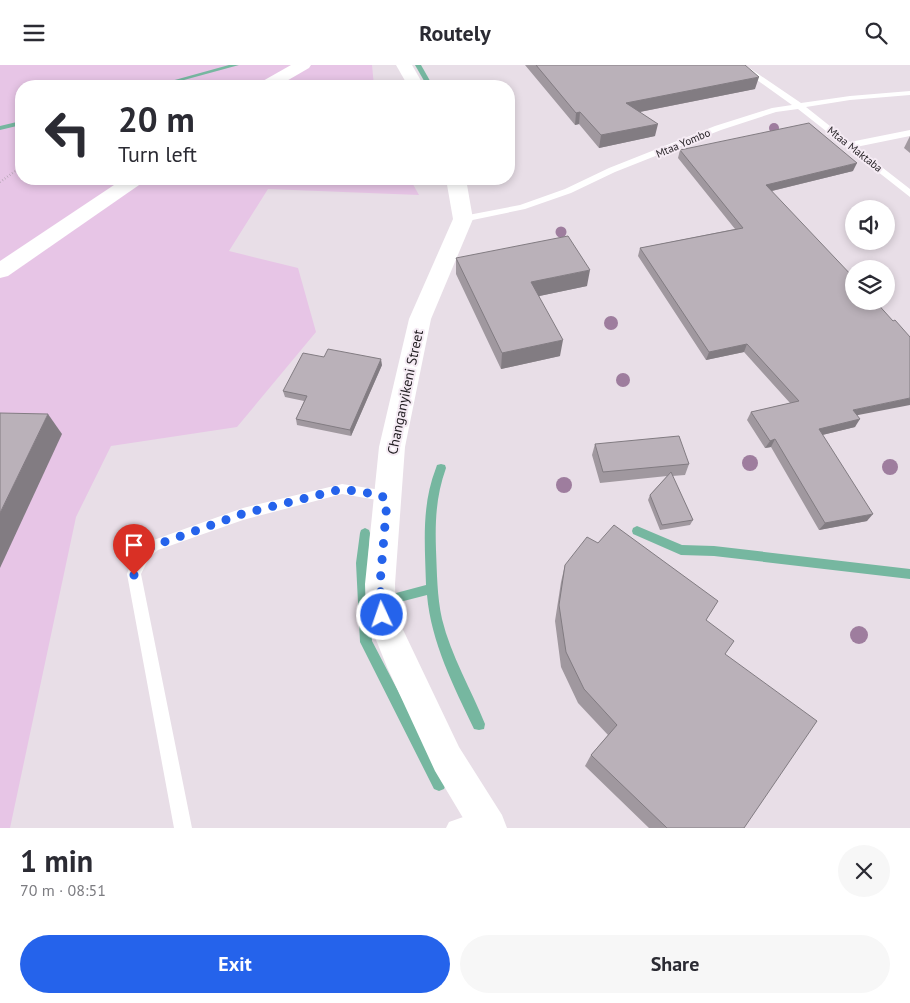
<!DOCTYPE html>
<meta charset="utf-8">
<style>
body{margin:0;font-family:"PT Sans",sans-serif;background:#f7f7f7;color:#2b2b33;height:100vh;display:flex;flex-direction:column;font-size:19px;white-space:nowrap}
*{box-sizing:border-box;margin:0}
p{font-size:16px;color:#7c7c81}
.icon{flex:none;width:28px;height:28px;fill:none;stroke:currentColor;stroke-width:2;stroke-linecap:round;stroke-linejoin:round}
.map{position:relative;height:763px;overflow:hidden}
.details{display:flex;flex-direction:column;background:#fff;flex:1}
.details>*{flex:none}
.hud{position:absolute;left:15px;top:15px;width:500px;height:105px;border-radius:20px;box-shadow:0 2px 8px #0003;background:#fff;color:#2b2b33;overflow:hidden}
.controls{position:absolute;left:845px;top:135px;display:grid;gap:10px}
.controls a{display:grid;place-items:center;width:50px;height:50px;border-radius:50%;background:#fff;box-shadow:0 2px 8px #0003;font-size:25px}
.pin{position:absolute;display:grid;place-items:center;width:42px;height:42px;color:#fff;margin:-51px -21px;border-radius:50% 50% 50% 0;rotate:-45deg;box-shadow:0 0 5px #0007}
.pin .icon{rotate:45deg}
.me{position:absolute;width:55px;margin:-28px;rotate:357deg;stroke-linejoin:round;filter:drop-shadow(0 0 4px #0008)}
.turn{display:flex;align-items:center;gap:18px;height:105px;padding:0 20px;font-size:22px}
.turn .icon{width:65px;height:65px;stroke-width:2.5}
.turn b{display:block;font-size:35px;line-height:42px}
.round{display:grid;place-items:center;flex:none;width:52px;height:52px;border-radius:26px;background:#f7f7f7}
.headline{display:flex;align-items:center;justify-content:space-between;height:85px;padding:0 20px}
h1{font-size:30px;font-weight:600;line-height:38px}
.cta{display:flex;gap:10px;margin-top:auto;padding:10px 20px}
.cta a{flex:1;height:58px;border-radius:30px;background:#2563eb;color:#fff;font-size:20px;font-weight:600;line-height:58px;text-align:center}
.cta a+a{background:#f7f7f7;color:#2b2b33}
header{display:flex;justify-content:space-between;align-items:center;height:65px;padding:0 20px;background:#fff;font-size:22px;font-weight:600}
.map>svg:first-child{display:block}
.green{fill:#e7c5e6}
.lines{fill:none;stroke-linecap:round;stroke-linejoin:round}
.stream{fill:#76b7a0;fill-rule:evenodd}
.path{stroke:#a39ba2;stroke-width:2.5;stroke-dasharray:0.5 2.5;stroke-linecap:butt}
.service{fill:#fff;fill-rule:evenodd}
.minor{fill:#fff;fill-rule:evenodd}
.tree{fill:#9e7d9e}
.wall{fill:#a0989f}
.shaded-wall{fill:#827c82}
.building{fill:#bab1b9;stroke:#827c82}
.route{stroke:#2563eb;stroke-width:9;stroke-dasharray:0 16.2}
.labels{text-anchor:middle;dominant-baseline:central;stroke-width:4;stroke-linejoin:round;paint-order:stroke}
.far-street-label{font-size:11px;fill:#221e22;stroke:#f5ebf4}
.street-label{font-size:14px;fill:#221e22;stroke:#f5ebf4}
</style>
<header><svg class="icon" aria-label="menu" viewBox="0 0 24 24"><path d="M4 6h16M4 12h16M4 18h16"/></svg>Routely<svg class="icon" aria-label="search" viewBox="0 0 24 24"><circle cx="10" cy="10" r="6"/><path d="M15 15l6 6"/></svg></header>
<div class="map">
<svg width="910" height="763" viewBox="0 0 910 763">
<rect width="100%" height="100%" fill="#e8dee7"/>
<polygon class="green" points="0,0 372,0 374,21 21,21 21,114 410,114 419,130 268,124 229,186 298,203 316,267 237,362 111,381 76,452 10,763 0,763"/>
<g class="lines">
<g class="stream">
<polygon points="229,0 239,0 162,21 153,21"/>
<polygon points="415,0 421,0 433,21 427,21"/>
<polygon points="21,56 21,60 0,65 0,61"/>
<path d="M441,399l4,1 1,3c-10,28 -11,53 -10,82 1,23 1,46 6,69 9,37 29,70 43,105l-1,5 -5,1 -5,-1c-20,-42 -43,-87 -47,-134l-31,8 -4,-1 -2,-4 2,-4 4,-1 30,-8c-1,-40 -5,-79 10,-117l1,-3z"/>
<polygon points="637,461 682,480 714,481 910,504 910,514 714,491 681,490 633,469 632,466 633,463"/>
<polygon points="365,463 369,465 370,468 368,498 372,576 444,714 446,719 444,724 439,726 434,724 360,577 356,498 360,468 361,465"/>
</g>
<polyline class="path" points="0,117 21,102"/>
<g class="service">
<polygon points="736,0 745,0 801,38 850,31 910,26 910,30 850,35 806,42 850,77 910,65 910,71 856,82 910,124 910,132 798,44 776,47 721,65 615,107 571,128 525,144 463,157 458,154 463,151 520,140 565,124 609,103 715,61 772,43 792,40"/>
<polygon points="342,419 381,425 386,426 394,436 392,440 387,442 377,435 342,429 243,455 158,485 149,493 141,509 192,763 174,763 127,509 132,495 148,477 243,443"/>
<polygon points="482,749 488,752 491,758 489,763 446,763 449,757 466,751"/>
</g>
<g class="minor">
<polygon points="291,0 311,0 309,3 278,21 259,21 261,17"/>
<polygon points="396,0 412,0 424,21 408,21"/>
<polygon points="123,114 145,114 142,118 8,211 0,213 0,196"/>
<polygon points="446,114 466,114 473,154 431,254 405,382 395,519 396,550 459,682 502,750 507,763 469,763 435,706 387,602 366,550 365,519 379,382 409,254 453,154"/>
</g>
</g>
<g class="tree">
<circle cx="774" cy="63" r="5"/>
<circle cx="561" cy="167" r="5.5"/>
<circle cx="611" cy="258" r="7"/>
<circle cx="623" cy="315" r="7"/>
<circle cx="750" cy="398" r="8"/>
<circle cx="890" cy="402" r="8"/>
<circle cx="564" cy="420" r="8"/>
<circle cx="859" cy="570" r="9"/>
</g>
<g class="wall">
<polygon points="525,0 745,0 755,24 640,47 655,71 599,83 579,59 575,60"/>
<polygon points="910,71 910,88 904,83"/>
<polygon points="680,85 853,106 772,126 857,351 855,362 822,370 867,456 819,465 771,382 765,383 747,355 751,347 790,338 744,287 706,295 638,191 640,183 735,164 678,93"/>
<polygon points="456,193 587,221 539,231 560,291 501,304 456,209"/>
<polygon points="324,292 382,300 351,371 297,360 296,354 304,336 285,332 283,326"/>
<polygon points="595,379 689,399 685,410 672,411 693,455 690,460 660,465 648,435 650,430 667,411 600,418 592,390"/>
<polygon points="565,500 706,555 725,589 744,763 649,763 585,701 591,690 608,670 578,638 561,602 555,556 561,517"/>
</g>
<g class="shaded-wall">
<polygon points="759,12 755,24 624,50 626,38"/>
<polygon points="580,47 579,59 575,60 576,48"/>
<polygon points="658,59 655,71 599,83 601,70"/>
<polygon points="857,98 853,106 763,128 766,120"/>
<polygon points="590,205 587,221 530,233 531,217"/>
<polygon points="563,275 560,291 501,304 502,288"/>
<polygon points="747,279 744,287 706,295 709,287"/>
<polygon points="381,294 382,300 351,371 350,365"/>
<polygon points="910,333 910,340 848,352 853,345"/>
<polygon points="48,349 62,369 0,503 0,448"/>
<polygon points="860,354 855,362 814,372 819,364"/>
<polygon points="775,374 771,382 765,383 770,376"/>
<polygon points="873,449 867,456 819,465 825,458"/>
</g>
<g class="building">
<polygon points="536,0 745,0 759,12 626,38 658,59 601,70 580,47 576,48"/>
<polygon points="809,58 857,98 766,120 854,213 854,236 875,236 893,256 895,255 910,272 910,333 853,345 860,354 819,364 873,449 825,458 775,374 770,376 751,347 799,336 747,279 709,287 640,183 743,163 680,85"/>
<polygon points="568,171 590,205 531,217 563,275 502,288 456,193"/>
<polygon points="328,284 381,294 350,365 296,354 307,331 283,326 303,288 324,292"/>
<polygon points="0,348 48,349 0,448"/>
<polygon points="679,371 689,399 603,407 595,379"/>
<polygon points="671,407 693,455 662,460 650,430"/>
<polygon points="614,460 718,536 706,555 734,576 725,589 817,656 744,763 667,763 591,690 617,660 584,624 566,587 559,540 565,500 587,472 598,478"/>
</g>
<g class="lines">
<polyline class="route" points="134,510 137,499 144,488 153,481 242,449 342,424 381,430 387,436 380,519 382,550"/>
</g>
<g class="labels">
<g class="far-street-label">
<text transform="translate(683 78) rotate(-23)">Mtaa Yombo</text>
<text transform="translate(855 84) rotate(38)">Mtaa Maktaba</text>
</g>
<g class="street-label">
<text transform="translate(405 327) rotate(-78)">Changanyikeni Street</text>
</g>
</g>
</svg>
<div class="controls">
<a><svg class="icon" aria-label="sound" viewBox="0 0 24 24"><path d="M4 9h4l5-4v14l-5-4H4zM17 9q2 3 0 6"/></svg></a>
<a><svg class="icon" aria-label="layers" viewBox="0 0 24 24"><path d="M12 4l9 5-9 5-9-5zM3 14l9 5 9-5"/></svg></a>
</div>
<div class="pin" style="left:134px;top:510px;background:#d93025"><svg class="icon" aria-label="arrive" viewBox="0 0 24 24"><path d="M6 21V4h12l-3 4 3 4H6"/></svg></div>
<svg class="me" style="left:382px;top:550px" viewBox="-20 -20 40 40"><circle r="17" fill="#2563eb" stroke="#fff" stroke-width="3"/><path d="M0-11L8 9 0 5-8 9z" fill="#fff"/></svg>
<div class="hud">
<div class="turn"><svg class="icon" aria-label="left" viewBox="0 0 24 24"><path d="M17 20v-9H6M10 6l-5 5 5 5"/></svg><div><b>20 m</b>Turn left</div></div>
</div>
</div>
<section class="details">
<div class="headline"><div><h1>1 min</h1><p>70 m · 08:51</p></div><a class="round"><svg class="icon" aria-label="close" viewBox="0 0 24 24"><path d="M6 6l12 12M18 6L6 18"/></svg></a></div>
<div class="cta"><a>Exit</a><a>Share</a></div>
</section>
